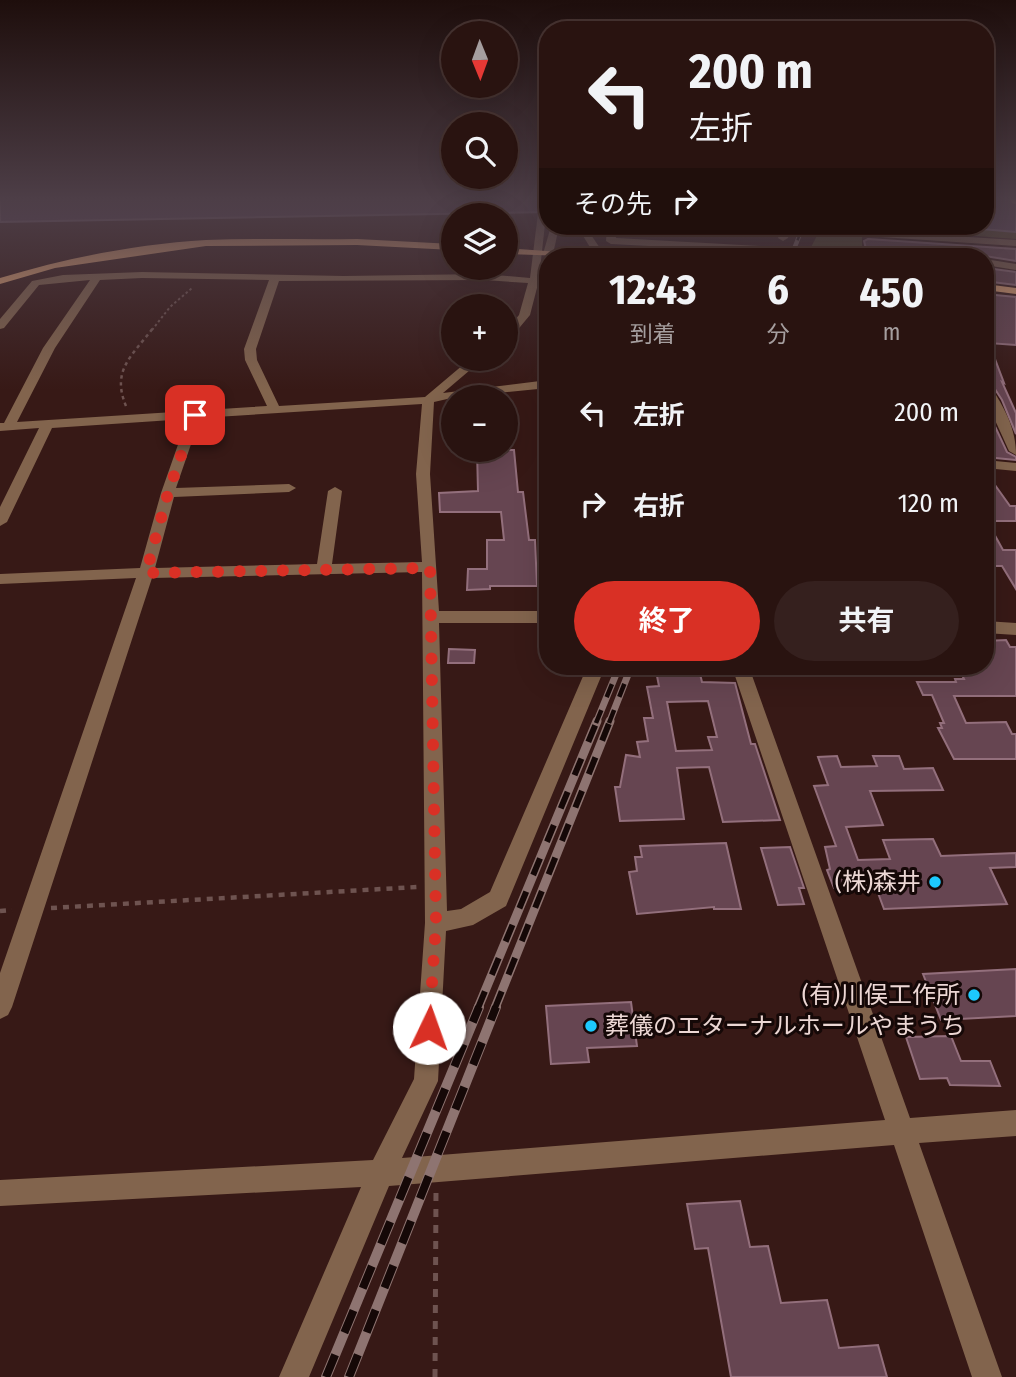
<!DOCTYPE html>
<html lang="ja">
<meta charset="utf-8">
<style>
body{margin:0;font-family:"Fira Sans Condensed","Noto Sans JP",sans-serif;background:#35201e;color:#f1f3f6;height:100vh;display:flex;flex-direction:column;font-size:26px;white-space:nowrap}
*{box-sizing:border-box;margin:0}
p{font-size:23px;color:#a59e9f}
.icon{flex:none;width:38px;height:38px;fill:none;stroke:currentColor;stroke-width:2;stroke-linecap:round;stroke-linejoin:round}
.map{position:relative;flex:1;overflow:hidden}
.panel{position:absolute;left:539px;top:248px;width:455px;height:427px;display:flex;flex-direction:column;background:#291310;border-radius:28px;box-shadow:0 7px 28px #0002,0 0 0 2px #453230}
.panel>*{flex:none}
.top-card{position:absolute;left:539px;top:21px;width:455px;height:214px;border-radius:28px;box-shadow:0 7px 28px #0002,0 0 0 2px #453230;background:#291310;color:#f1f3f6;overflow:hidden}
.needle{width:46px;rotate:179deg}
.tools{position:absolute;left:441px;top:21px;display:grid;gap:14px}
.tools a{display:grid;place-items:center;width:77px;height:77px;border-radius:50%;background:#291310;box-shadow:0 7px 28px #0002,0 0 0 2px #453230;font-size:35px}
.pin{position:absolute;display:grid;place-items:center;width:60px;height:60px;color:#fff;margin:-30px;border-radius:14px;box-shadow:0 4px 10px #0006}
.me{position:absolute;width:77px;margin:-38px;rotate:3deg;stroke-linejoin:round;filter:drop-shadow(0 0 5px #0008)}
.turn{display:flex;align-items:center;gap:24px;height:147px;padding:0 35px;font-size:32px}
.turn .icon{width:91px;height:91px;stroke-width:2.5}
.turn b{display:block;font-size:49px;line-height:60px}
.then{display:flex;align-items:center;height:66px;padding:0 35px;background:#0003;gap:14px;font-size:26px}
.eta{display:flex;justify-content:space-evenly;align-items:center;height:119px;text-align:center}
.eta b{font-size:42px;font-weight:700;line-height:49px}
.button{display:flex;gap:14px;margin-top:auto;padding:14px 35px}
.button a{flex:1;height:80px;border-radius:42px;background:#d93025;color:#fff;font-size:28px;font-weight:700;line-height:80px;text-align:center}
.button a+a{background:#35201e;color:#f1f3f6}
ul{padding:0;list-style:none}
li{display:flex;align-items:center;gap:21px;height:91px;padding:0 35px}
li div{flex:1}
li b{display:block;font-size:26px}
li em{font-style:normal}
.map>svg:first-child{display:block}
.green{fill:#564a28}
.forest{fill:#554824}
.water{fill:#624966;stroke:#8b7487;stroke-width:2}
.building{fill:#664551;stroke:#936f7c;stroke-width:2;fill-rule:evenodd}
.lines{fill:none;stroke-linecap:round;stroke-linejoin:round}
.path-far3{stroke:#6e5350;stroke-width:2;stroke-dasharray:2.5 2.5;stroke-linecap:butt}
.path-far2{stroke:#6e5350;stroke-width:2.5;stroke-dasharray:3.5 3.5;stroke-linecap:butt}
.path-far1{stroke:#6e5350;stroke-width:4.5;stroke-dasharray:6 6;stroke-linecap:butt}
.path{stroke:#6e5350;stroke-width:5;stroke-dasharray:8 8;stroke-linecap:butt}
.minor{fill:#82644d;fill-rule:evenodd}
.major{fill:#e4a674;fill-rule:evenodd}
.highway{fill:#f5c8a5;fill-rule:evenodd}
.rail-far3-casing{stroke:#8e7471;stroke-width:4.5}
.rail-far2-casing{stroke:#8e7471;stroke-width:7}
.rail-far1-casing{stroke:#8e7471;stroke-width:9}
.rail-casing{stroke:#8e7471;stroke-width:10}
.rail-far3{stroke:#150807;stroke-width:2.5;stroke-dasharray:9;stroke-linecap:butt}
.rail-far2{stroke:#150807;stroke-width:4.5;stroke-dasharray:14;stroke-linecap:butt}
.rail-far1{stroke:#150807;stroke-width:6;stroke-dasharray:18;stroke-linecap:butt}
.rail{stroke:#150807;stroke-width:8;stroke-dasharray:24;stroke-linecap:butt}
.route{stroke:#d93025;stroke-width:12;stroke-dasharray:0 21.6}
.poi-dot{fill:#1dc9fd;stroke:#150807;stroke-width:2.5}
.labels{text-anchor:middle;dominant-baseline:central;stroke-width:6;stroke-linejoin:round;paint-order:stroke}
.near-poi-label{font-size:24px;fill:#ecd7d4;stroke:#150807;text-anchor:end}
</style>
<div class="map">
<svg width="1016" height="1377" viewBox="0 0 1016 1377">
<rect width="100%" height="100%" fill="#371916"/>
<polygon class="green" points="820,230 862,234 862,253 809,251"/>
<polygon class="forest" points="844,226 973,226 1016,230 1016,239"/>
<g class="water">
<polygon points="0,197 548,197 548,212 0,222"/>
<polygon points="985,197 1016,197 1016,232 947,226 985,226"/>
</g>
<g class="building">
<polygon points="868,239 1016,249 1016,261 985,256 911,255 904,251 866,249 864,241"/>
<polygon points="986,268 1016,272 1016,285 992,282"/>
<polygon points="985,294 1016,297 1016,345 989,343 1004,383 1002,382 1016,413 1016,434 1002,400 991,383 985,381"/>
<polygon points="985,405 1007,452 1016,457 1016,460 985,457"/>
<polygon points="477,450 514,450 518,492 523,492 529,540 535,540 537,586 490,586 490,589 467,590 468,569 487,569 487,540 504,540 501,512 440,512 439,493 478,491"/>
<polygon points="985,471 1010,506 1016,506 1016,521 987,521 1003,550 1016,550 1016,589 1002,566 990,566 985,558"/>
<polygon points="1006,640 1010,647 1016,647 1016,696 954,696 966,723 1006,722 1012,734 1016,734 1016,759 954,759 938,728 942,728 940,723 944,723 932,695 923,695 917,682 956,682 955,679 964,679 958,667 985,667 985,641"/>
<polygon points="449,649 475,650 474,663 448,663"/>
<path d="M699,670l3,12 33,1 16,61h4l25,76 -57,2 -14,-55 -32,1 7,51 -64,2 -5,-34h5l6,-32 14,2 -3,-15 11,-1 -4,-23h9l-6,-31 12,-1 -3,-15zM708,701l9,36h-9l4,13 -36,1 -9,-49z"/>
<polygon points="837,756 841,767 877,766 873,756 899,756 904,769 933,768 943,790 870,791 883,825 846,827 858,860 890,859 883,840 933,839 941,856 1016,853 1016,867 990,868 1007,904 884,909 875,885 834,888 827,870 830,869 825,847 836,846 814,786 828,785 818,757"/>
<polygon points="726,843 741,909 714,909 714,907 637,914 629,872 637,871 635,857 642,857 640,846"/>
<polygon points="790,847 804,888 799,888 804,904 778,905 761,848"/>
<polygon points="1016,969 1016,1016 941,1020 923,974"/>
<polygon points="631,1002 637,1046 587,1048 589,1062 551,1064 546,1006"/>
<polygon points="951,1036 961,1061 990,1061 1000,1086 950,1085 947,1078 920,1079 906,1037"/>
<polygon points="740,1201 750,1247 768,1246 781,1303 827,1300 839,1348 878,1345 887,1377 731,1377 708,1248 695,1249 687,1204"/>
</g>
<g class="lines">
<polyline class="path-far3" points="152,330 170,307 192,288"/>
<path class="path-far2" d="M126,406c-15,-36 6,-50 27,-78"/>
<g class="path-far1">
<polyline points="51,908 417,887"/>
<polyline points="0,911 12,910"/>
</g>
<polyline class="path" points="435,1377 436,1190"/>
<g class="minor">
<path d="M540,197h8l-9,81 9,1v6l-10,-1 -8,31 -20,24 -4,1v-9l13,-16 9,-32 -44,-3 -205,1 -23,68 1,11 22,46 146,-9 45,-38h13l-40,34 105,-13v8l-92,9 -22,5 -4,72 9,137h109v12h-109l8,288 14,-2 29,-17 97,-225h18l-99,239 -33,19 -27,6 -8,150 -36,77 483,-38 -153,-453h17l161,451 106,-8v26l-97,7 83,234h-30l-78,-232 -505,41 -80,191h-30l82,-190 -361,19v-26l373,-20 41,-81 11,-156 -3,-351 -270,6 -140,429 -4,8 -8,4v-46l136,-395 -136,6v-10l140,-6 21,-75 26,-74 -135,9 -45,94 -7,4v-19l39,-79 -39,3v-8h4l39,-75 47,-68 -51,5 -35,43 -4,1v-10l32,-38 31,-6 79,-3 202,4 140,-2 46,4zM142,278l127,2 -25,69 1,11 22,46 -250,16 38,-74 45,-68zM422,404l-6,70 6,88 -90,2 10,-73 -7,-4 -7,4 -11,73 -162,4 19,-71 115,-5 7,-4 -7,-4 -113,4 24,-70z"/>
<polygon points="551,226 559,227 553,254 548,257 543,254"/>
<polygon points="577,226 585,226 606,257 596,257"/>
<polygon points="607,226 615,226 616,238 904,254 909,257 857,257 611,244 606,241"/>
<polygon points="644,226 793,226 1016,240 1016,246 790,231 788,238 783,241 778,238 781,231 648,229"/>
<polygon points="985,259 1016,264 1016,270 985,265"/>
<path d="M985,383l4,1c15,23 27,44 27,71l-7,-4 -24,-53z"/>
<polygon points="985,460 1016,463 1016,471 985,468"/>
<polygon points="985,621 1016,623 1016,635 985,633"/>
</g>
<g class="major">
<path d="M357,239l96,5v6l-96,-5 -151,1 -151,22 -55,16v-6c66,-20 137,-34 206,-38 50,-2 101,0 151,-1z"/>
<polygon points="506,248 588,254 593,257 506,254"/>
<polygon points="985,284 1016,288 1016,294 985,290"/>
</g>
<polygon class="highway" points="1009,197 1016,197 1016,204 1012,203"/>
<defs>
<polyline id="rail-far3" points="791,257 803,226"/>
<g id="rail-far2">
<polyline points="596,723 619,667"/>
<polyline points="609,723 631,667"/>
</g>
<g id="rail-far1">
<polyline points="478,1008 597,721"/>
<polyline points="495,1008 610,721"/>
</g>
<g id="rail">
<polyline points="326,1377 479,1007"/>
<polyline points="349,1377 496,1007"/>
</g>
</defs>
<use href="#rail-far3" class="rail-far3-casing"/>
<use href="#rail-far2" class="rail-far2-casing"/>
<use href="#rail-far1" class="rail-far1-casing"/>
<use href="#rail" class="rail-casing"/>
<use href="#rail-far3" class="rail-far3"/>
<use href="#rail-far2" class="rail-far2"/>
<use href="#rail-far1" class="rail-far1"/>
<use href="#rail" class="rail"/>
</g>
<linearGradient id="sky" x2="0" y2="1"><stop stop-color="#1e0e0c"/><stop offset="0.51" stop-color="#4d3e47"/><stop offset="1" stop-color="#4d3e47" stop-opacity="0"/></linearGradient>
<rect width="1016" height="390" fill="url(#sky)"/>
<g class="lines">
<polyline class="route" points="195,415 168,493 146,573 430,568 436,923 429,1028"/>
</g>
<g class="poi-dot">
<circle cx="935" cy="882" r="7"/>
<circle cx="974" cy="995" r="7"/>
<circle cx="591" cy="1026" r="7"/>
</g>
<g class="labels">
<g class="near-poi-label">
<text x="921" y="882">(株)森井</text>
<text x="960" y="995">(有)川俣工作所</text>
<text x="605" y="1026" text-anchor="start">葬儀のエターナルホールやまうち</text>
</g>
</g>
</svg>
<div class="tools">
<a><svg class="needle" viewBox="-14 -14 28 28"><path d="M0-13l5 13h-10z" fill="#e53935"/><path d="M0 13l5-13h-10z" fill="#a59e9f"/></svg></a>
<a><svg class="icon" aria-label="search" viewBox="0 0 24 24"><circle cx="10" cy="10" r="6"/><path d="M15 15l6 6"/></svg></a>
<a><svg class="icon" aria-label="layers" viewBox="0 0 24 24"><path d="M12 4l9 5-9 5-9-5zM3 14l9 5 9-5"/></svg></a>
<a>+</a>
<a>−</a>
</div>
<div class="pin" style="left:195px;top:415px;background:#d93025"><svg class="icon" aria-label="arrive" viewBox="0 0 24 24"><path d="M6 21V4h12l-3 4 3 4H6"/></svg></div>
<svg class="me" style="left:429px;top:1028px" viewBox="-20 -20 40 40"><circle r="19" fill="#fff"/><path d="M0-13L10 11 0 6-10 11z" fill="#d93025"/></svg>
<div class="top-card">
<div class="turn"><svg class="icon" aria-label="left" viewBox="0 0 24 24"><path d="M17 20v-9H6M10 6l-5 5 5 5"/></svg><div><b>200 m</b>左折</div></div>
<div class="then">その先<svg class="icon" aria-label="right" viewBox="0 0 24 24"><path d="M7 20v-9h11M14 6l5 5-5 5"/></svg></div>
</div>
<section class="panel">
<div class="eta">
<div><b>12:43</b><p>到着</p></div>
<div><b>6</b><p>分</p></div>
<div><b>450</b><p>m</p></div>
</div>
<ul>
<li><svg class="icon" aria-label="left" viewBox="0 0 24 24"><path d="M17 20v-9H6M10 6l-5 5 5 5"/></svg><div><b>左折</b></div><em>200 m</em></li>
<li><svg class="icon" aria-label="right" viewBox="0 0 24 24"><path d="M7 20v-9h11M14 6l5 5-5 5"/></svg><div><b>右折</b></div><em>120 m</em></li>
</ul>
<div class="button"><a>終了</a><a>共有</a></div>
</section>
</div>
